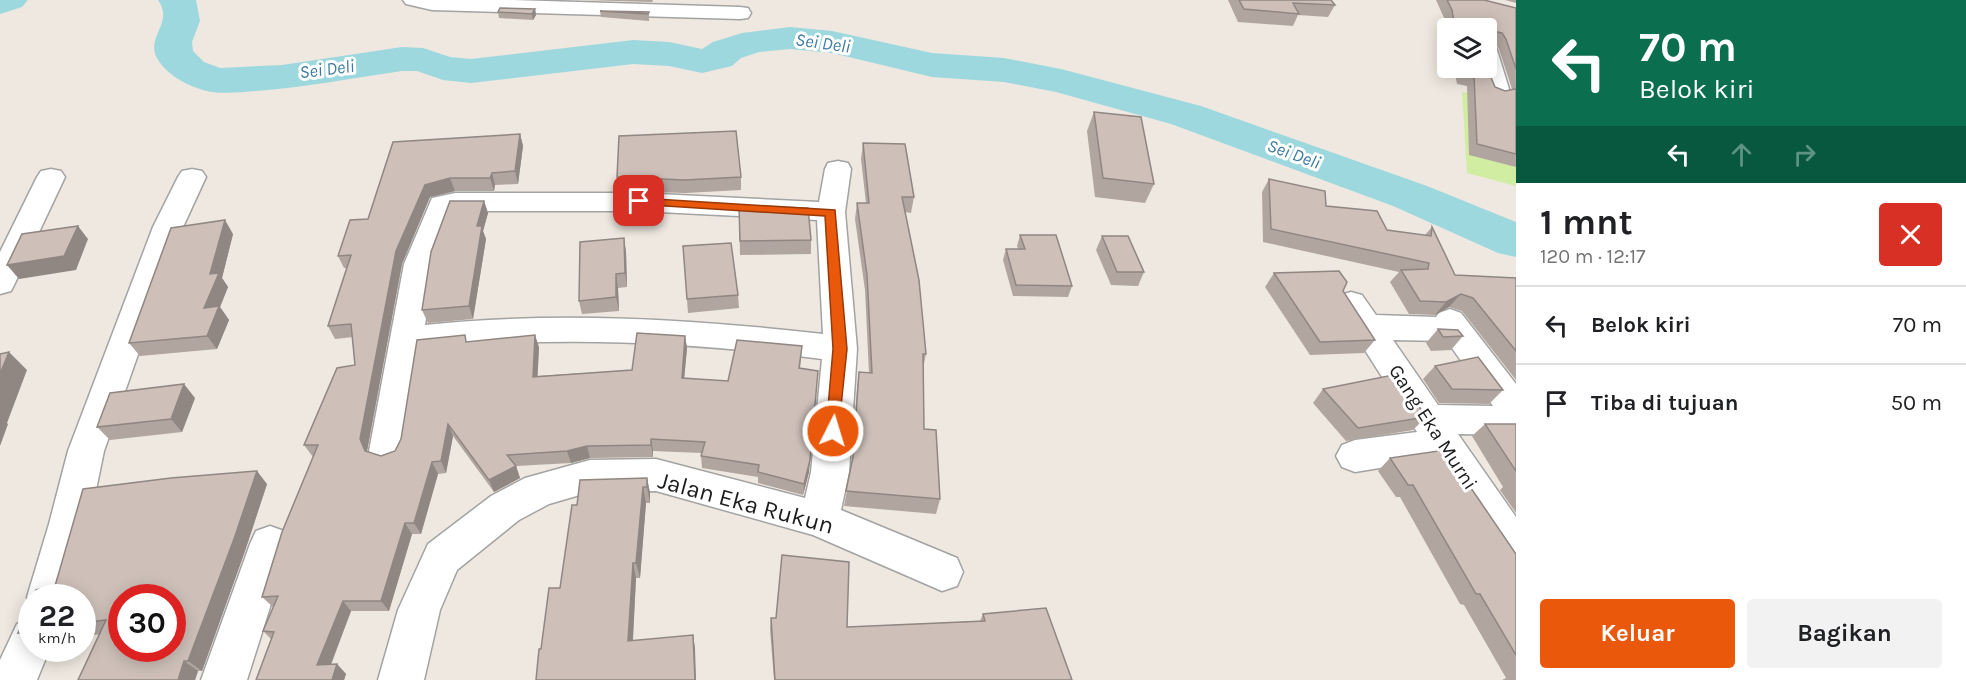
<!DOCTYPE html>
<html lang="id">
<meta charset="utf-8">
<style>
body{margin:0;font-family:Karla,sans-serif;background:#f2f2f2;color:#202124;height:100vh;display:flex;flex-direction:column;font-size:22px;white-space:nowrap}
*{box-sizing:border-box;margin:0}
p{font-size:20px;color:#757577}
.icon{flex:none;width:33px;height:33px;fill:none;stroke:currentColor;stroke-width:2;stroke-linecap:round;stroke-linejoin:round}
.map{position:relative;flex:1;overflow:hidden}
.details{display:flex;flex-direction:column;background:#fff;width:450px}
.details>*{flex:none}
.banner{background:#0b6e4f;color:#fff;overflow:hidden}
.buttons{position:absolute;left:1437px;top:18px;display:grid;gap:12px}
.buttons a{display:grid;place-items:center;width:60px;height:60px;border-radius:6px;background:#fff;box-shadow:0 3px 15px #0003;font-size:30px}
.speed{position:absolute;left:18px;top:584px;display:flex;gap:12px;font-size:30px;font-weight:700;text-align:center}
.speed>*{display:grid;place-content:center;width:78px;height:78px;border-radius:50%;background:#fff;box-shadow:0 3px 15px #0003;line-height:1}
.speed small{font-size:15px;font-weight:400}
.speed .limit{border:9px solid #d22;background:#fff;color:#111}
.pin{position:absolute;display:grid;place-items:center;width:51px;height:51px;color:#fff;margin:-26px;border-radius:12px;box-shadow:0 3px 9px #0006}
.me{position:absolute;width:66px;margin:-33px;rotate:5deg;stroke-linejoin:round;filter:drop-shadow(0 0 4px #0008)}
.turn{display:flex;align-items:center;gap:21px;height:126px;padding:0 24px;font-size:27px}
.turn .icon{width:78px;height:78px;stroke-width:2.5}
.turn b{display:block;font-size:42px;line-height:51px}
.lanes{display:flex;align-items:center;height:57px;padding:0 24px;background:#0003;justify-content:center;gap:30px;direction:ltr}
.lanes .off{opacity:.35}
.round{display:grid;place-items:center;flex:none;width:63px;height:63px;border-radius:6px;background:#f2f2f2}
.head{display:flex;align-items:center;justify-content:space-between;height:102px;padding:0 24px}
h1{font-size:36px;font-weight:700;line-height:45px}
.button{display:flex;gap:12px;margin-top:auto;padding:12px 24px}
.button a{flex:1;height:69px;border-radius:6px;background:#ea580c;color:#fff;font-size:24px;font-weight:700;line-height:69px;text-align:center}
.button a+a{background:#f2f2f2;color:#202124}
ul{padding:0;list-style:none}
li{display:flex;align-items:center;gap:18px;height:78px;padding:0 24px;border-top:2px solid #e0e0e0}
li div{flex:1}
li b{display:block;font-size:22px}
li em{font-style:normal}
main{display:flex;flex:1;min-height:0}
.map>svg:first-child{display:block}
.grass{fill:#d0eda2}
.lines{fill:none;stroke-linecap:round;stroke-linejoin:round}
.river{fill:#9dd8df;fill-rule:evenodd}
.minor-casing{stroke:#a3a3a3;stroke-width:3}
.minor{fill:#fff;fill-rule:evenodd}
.wall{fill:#b1a59f}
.shaded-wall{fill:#908682}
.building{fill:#cec0b9;stroke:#908682;stroke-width:1.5;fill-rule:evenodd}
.route{fill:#ea580c;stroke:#983908;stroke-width:1.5}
.labels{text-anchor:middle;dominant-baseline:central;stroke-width:6;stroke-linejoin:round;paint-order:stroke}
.far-water-label{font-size:18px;font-style:italic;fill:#3e7ba1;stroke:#fff}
.street-label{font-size:20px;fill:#1c1c1c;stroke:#fff}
.near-street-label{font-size:24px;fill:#1c1c1c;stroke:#fff}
</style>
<main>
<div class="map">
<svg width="1516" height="680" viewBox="0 0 1516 680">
<rect width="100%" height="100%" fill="#eee8e0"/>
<polygon class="grass" points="1462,92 1516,104 1516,186 1467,173"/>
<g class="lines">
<g class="river">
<polygon points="0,0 28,0 22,7 0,14"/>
<path d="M158,0h38l4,21 -8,21 1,9 11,11 16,6 62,-3 120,-18 21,1 27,9 21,2 162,-19 36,2 33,7 11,-7 29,-9 48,-6 42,4 100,22 72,5 57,11 140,37 226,80 89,36v35l-18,-4 -105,-47 -222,-82 -115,-32 -52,-10 -72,-5 -100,-24 -42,-4 -31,3 -18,6 -9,8 -30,7 -33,-7 -36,-2 -162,19 -28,-3 -26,-9h-15c-48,7 -96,16 -145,20 -15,1 -30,3 -45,1 -21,-4 -46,-16 -56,-36 -9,-20 18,-34 2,-56z"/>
</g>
<defs>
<g id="minor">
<polygon points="403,0 513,0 740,7 748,8 751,13 748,18 740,19 432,10 406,4"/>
<polygon points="1486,43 1494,45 1497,50 1510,92 1507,97 1498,99 1489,97 1479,68 1486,68"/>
<path d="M838,161l10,2 3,6 -6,43 12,137 -8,123 -8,38 116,48 6,14 -6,14 -15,5 -129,-56 -157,-44 -66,1 -41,12 -30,16 -62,50 -17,40 -16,70h-46l20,-70 30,-66 63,-48 34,-18 65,-18 66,-1 149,39 6,-26 11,-113c-134,-17 -266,-24 -401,-9l-16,101 -5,11 -13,4 -13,-4 -5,-11 35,-187 28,-66 23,-5h184l180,9 6,-33 3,-6zM453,211h186l178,9 6,114c-133,-15 -265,-23 -398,-9l9,-61z"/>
<polygon points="51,169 61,171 65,177 15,283 11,291 0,294 0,252 37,177 41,171"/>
<polygon points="192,169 202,171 206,177 183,227 104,451 89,524 69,597 32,597 32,607 27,597 49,524 68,451 153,227 178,177 182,171"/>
<path d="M1351,292l11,3 14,20 60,2 3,-4 11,-4 11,4 55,71v51l-58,-1 58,83v52l-14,-5 -67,-105 -80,13 -13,-5 -6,-11 6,-11 13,-5 62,-8 -82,-129 5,-8zM1393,340l54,1 46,65 -55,-1z"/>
<polygon points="270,526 284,531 290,544 247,680 201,680 250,544 256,531"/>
<polygon points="32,618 32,648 50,648 37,680 0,680 0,660 17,624"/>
</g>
</defs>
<use href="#minor" class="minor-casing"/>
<use href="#minor" class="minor"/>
</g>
<g class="wall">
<polygon points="584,0 653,0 652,2"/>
<polygon points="1228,0 1331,0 1335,5 1328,17 1298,15 1293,26 1238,22"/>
<polygon points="1436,0 1484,0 1516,8 1516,167 1469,155 1467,86 1457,84 1454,68 1486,68 1495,87 1505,91 1512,89 1499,49 1495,43 1491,42 1491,55 1486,62 1486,28 1448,28 1448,32 1445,20"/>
<polygon points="1505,0 1516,0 1516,3"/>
<polygon points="535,9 536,15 533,20 499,18 498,12"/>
<polygon points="600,11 649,12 649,21 601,17"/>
<polygon points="1094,112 1154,184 1145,203 1095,197 1087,131"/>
<polygon points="520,134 523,146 518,184 495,185 494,191 455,191 430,197 402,264 367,451 367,452 381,456 395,451 467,342 539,347 537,376 632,370 685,336 687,348 684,379 728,381 802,346 800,369 809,472 803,495 758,483 758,477 702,468 701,456 702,453 653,451 653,457 590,458 571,463 516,466 520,478 494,492 453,436 446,473 438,474 421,534 412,534 389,611 351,611 331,665 337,664 346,674 344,680 256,680 271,639 263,631 273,607 262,597 313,457 304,445 355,365 353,337 335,339 328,326 347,268 344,268 338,256 368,219"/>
<polygon points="863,143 914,197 911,213 905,212 926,354 923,368 924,429 940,499 936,514 844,506 852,466 857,387 859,372 869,373 865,290 855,219 857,203 866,203 861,159"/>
<polygon points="617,177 741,177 741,190 686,193 619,191"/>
<polygon points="1269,179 1326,206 1387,230 1425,235 1432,227 1455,275 1516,278 1516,380 1462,311 1449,307 1435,315 1409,314 1390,282 1399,272 1263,242 1262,192"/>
<polygon points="484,201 488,213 483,231 486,239 473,319 428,323 422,310"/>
<polygon points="739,206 811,240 811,254 740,255"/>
<polygon points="233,234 222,278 228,287 220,307 229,320 217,349 140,356 129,343"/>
<polygon points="1020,235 1072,286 1068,297 1013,296 1003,260 1006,249 1018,249 1017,246"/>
<polygon points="1102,236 1144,272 1138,286 1111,285 1096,250"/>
<polygon points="624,238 626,252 627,287 618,288 619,311 582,314 579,301"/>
<polygon points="683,246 738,295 739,308 688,313"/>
<polygon points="1274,273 1343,291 1375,340 1364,353 1310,355 1265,287"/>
<polygon points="1438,329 1463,336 1451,350 1431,351 1426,343"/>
<polygon points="1435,366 1503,390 1489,404 1439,403 1423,379"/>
<polygon points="1323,389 1426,417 1413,430 1346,441 1313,403"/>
<polygon points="195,398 182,432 110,440 97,427"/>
<polygon points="1485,424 1516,424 1516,513 1500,490 1503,487 1472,436"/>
<polygon points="1390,458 1516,554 1516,680 1502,680 1506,678 1464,605 1460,604 1400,497 1396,497 1378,471"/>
<polygon points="647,478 650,493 650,503 646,503 640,578 636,578 633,641 693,635 695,649 541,649 560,588 577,505"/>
<polygon points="267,484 245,551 202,671 198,671 195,680 78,680 100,634 82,637 82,597 55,586"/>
<polygon points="32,601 32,642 18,633"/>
<polygon points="983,614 1072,680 774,680 770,629 771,618 847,627 980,621"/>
</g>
<g class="shaded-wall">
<polygon points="535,9 536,15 533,20 532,14"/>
<polygon points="520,134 523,146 518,184 515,171"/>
<polygon points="492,173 495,185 494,191 490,178"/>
<polygon points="450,178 455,191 430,197 402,264 367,451 372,463 365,451 360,439 396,251 425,185"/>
<polygon points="484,201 488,213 483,231 486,239 473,319 469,306 477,226"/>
<polygon points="225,220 233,234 222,278 228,287 220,307 229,320 217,349 207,336 204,308 210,274"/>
<polygon points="78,226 88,239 76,270 19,279 7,265"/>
<polygon points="624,238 626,252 627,287 625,273"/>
<polygon points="616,274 618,288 619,311 616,297"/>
<polygon points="1461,294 1449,307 1435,315 1446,302"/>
<polygon points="535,335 539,347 537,389 533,377"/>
<polygon points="685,336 687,348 683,391 682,378"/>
<polygon points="9,352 27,370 7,423 8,424 0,446 0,374"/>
<polygon points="818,371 809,472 803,495 804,484"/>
<polygon points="184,384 195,398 182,432 171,419"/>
<polygon points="448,424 453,436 446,473 441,461"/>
<polygon points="651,439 653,451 653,457 651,445"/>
<polygon points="587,446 590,458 571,463 567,451"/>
<polygon points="432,462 438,474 421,534 414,523"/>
<polygon points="516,466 520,478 494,492 489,480"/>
<polygon points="257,471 267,484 245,551 202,671 188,661"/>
<polygon points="647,478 650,493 650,503 647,487"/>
<polygon points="643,487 646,503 640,578 636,563"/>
<polygon points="405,523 412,534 389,611 381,601"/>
<polygon points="633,563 636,578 632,654 628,641"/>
<polygon points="343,601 351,611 327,674 317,665"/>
<polygon points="693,635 695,649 696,680 695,680"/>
<polygon points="184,661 198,671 195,680 178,680"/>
<polygon points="337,664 346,674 344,680 332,680"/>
</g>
<g class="building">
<polygon points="1239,0 1331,0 1335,5 1293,3 1299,14 1244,9"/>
<polygon points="1447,0 1484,0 1516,8 1516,69 1506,39 1502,33 1492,31 1491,55 1486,55 1486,28 1455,28 1452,10"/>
<polygon points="500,8 535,9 532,14 498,12"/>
<polygon points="600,11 649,12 648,14"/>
<polygon points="1486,65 1495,87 1505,91 1515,89 1516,88 1516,154 1477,144 1474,75 1464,73 1463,68 1486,68"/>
<polygon points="1094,112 1141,117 1154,184 1103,178"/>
<polygon points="736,131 741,177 685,180 617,177 619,136"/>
<polygon points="520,134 515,171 492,173 490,178 450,178 425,185 396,251 360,439 365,451 381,456 395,451 401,439 417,340 465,335 466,342 535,335 533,377 632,370 637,333 685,336 682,378 728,381 737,340 802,346 799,368 818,371 810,460 804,484 758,472 759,465 701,456 705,442 651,439 651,445 587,446 567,451 507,455 516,466 489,480 448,424 441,461 432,462 414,523 405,523 381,601 343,601 317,665 337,664 332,680 256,680 274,632 263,631 278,596 262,597 282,532 318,445 304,445 337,368 355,365 351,324 328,326 351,255 338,256 350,220 368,219 393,142"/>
<polygon points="863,143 905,144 914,197 902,197 919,280 926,354 923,354 924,429 936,430 940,499 846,491 853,457 859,372 872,373 867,275 857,203 869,203"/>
<polygon points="1269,179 1325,191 1326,206 1377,211 1387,230 1431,236 1432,227 1455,275 1516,278 1516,351 1473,298 1461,294 1446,302 1420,301 1401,270 1428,269 1429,263 1271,229"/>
<polygon points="450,201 484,201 477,226 482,226 469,306 422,310 431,252"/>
<polygon points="739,206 808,208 811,240 740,241"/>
<polygon points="225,220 210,274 219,273 204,308 219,306 207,336 129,343 171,228"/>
<polygon points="78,226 64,256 7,265 22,234"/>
<polygon points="1020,235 1056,235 1072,286 1016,285 1006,249 1025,249"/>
<polygon points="1102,236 1128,236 1144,272 1117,272"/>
<polygon points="624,238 625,273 616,274 616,297 579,301 580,242"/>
<polygon points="731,243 738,295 687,299 683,246"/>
<polygon points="1339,271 1347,282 1343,291 1375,340 1320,342 1274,273"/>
<polygon points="1438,329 1458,330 1463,336 1443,337"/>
<polygon points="9,352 0,374 0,354"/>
<polygon points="1478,357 1503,390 1452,389 1435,366"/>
<polygon points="1398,374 1426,417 1358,428 1323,389"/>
<polygon points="184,384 171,419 97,427 110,393"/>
<polygon points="1485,424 1516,424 1516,471"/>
<polygon points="1445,450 1516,554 1516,655 1480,594 1476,594 1413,485 1408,485 1390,458"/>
<path d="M257,471l-23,68 -46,122h-4l-6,19h-100l28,-60 -24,3v-26h-49l3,-7 19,-4 28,-97 88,-11zM122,597h50v51h-50z"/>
<polygon points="647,478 647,487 643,487 636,563 633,563 628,641 693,635 695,680 536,680 539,649 541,649 549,588 560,588 572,505 577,505 580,480"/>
<polygon points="782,555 849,562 847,627 985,621 983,614 1046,608 1072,680 775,680 771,618 776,618"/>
<polygon points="32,601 32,631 18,633"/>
</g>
<polygon class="route" points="639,198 835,210 847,349 838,435 828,435 826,431 833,349 825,216 635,204 635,199"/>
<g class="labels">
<g class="far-water-label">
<text transform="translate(823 43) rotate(8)">Sei Deli</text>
<text transform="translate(327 69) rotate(-7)">Sei Deli</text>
<text transform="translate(1294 154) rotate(20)">Sei Deli</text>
</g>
<g class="street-label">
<text transform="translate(1433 427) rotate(57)">Gang Eka Murni</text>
</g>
<g class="near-street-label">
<text transform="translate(746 503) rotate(15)">Jalan Eka Rukun</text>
</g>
</g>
</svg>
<div class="buttons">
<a><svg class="icon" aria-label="layers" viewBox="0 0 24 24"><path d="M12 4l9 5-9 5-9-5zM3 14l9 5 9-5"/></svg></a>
</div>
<div class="speed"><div>22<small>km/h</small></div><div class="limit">30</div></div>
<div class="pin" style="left:639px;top:201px;background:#d93025"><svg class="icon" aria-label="arrive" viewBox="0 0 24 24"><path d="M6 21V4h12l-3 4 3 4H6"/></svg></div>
<svg class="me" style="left:833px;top:431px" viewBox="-20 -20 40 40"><circle r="17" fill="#ea580c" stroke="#fff" stroke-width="3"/><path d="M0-11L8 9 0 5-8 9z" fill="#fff"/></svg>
</div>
<section class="details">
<div class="banner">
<div class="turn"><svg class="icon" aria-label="left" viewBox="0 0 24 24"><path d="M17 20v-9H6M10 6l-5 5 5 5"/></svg><div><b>70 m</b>Belok kiri</div></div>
<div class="lanes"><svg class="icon" aria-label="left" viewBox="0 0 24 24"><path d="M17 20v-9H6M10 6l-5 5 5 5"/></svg><svg class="icon off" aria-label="ahead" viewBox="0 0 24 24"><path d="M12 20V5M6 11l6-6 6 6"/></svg><svg class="icon off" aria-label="right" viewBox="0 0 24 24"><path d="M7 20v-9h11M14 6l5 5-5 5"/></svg></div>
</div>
<div class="head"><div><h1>1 mnt</h1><p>120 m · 12:17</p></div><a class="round" style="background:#d93025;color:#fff"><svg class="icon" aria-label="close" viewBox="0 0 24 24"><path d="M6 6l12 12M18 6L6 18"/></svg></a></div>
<ul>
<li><svg class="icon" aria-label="left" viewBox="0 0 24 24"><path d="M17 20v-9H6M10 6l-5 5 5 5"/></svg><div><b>Belok kiri</b></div><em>70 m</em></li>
<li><svg class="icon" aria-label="arrive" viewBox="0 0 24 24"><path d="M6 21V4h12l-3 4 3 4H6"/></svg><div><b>Tiba di tujuan</b></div><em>50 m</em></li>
</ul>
<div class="button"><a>Keluar</a><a>Bagikan</a></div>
</section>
</main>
